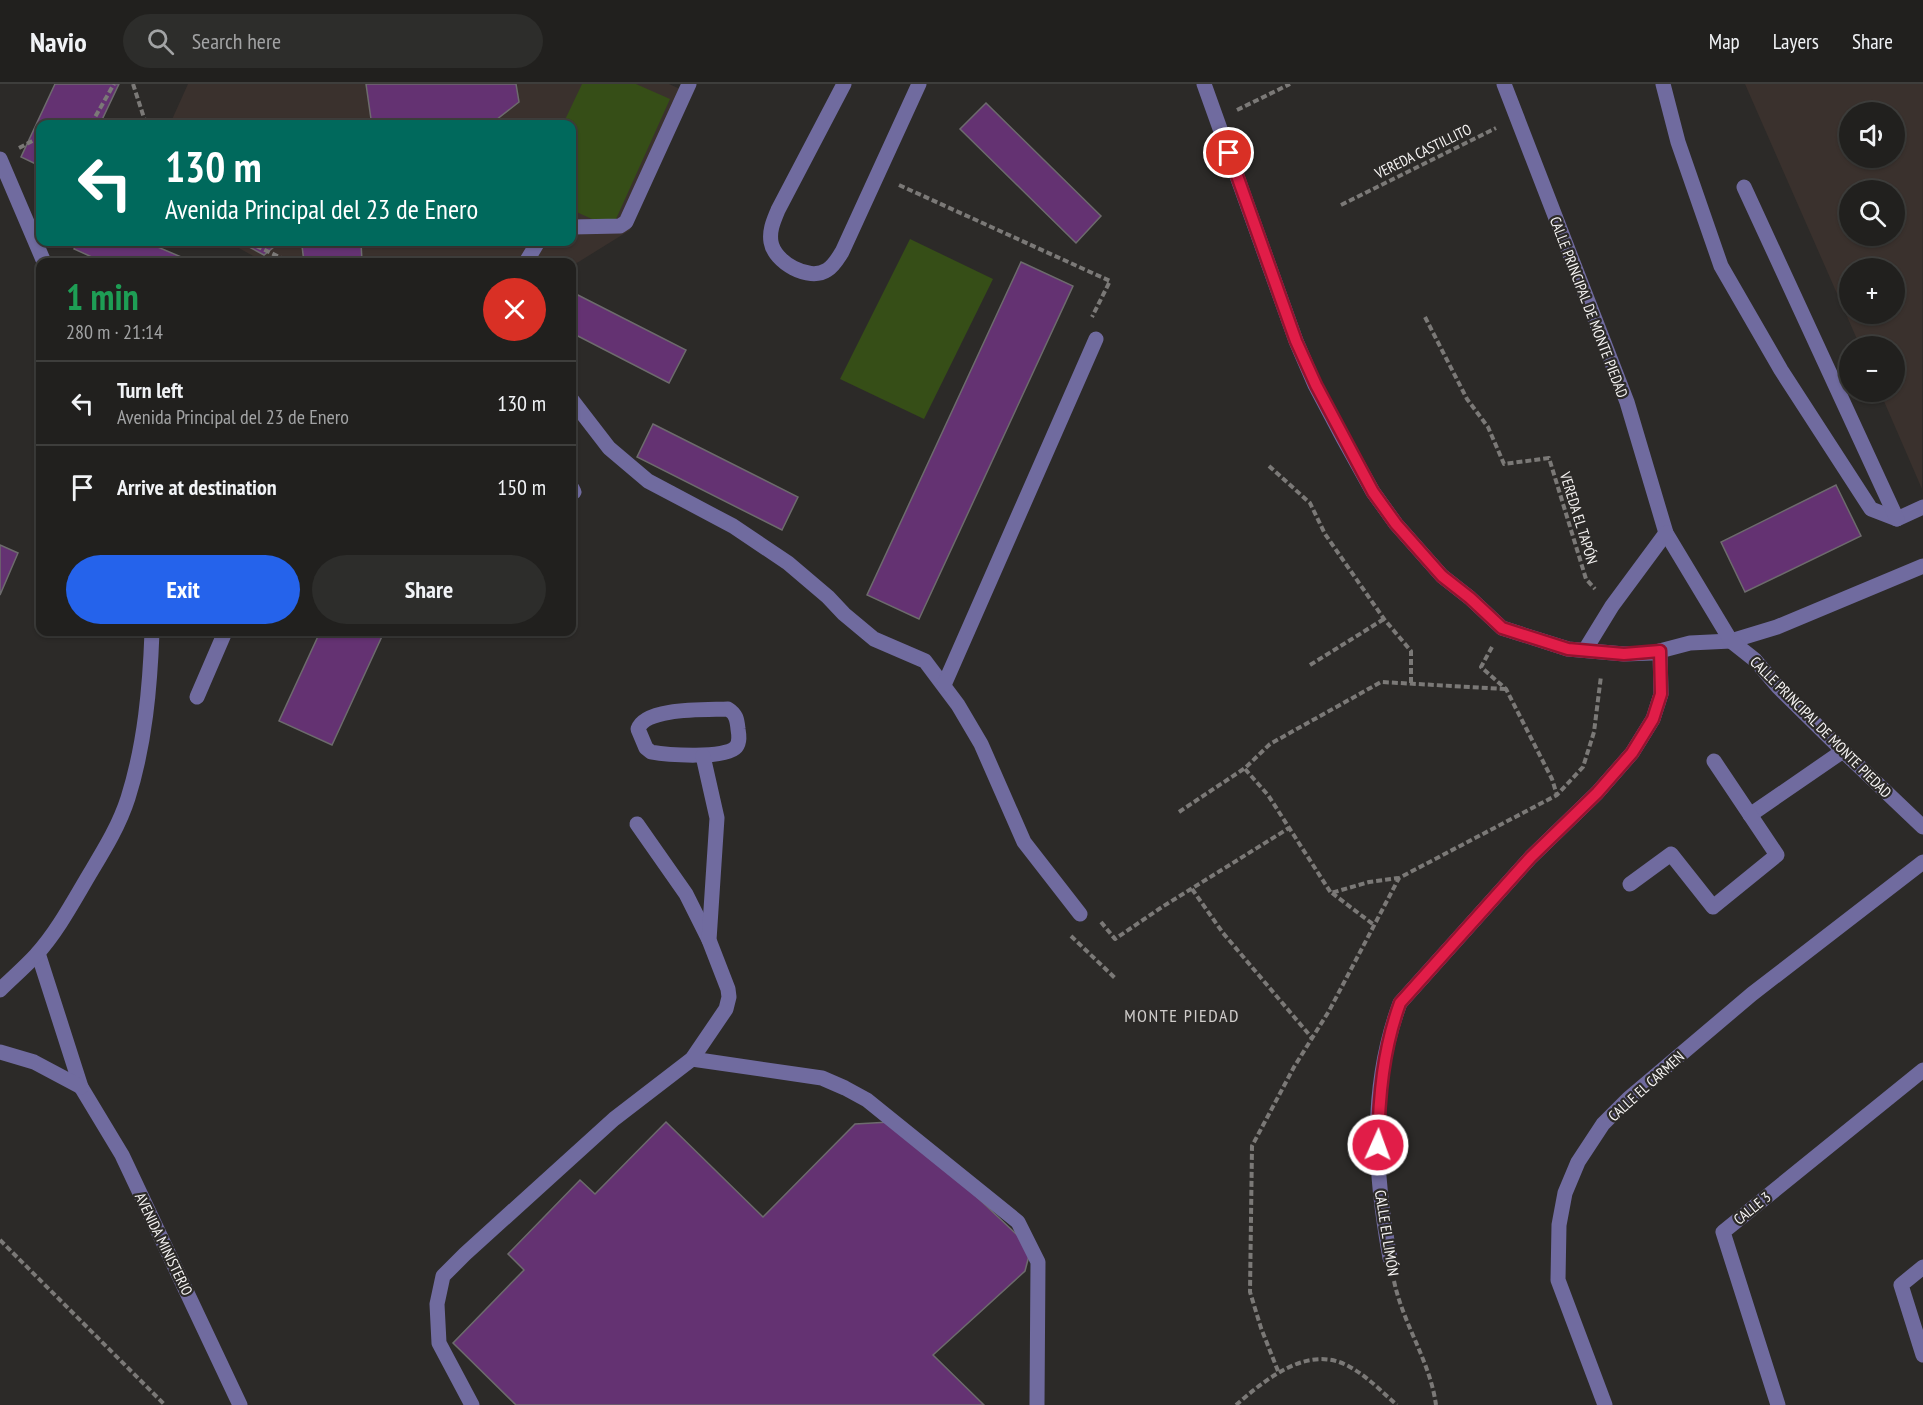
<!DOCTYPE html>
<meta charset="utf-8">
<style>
body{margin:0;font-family:"PT Sans Narrow",sans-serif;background:#2d2d2b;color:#f1f3f6;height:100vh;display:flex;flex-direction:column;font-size:22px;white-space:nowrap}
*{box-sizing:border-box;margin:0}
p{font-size:20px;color:#a2a3a4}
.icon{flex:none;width:33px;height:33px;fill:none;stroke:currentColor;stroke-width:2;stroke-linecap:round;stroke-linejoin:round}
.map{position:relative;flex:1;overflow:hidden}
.sheet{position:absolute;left:36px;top:174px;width:540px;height:378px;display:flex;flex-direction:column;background:#21201e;border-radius:12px;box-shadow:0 2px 4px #0004,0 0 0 2px #3e3e3c}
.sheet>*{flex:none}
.hud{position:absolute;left:36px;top:36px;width:540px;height:126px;border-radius:12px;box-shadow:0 2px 4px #0004,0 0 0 2px #3e3e3c;background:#00695c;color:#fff;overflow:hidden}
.tools{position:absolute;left:1839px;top:18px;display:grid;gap:12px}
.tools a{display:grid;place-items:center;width:66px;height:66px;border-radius:50%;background:#21201e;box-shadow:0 2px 4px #0004,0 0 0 2px #3e3e3c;font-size:30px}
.pin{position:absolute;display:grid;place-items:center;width:51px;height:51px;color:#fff;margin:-26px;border:3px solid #fff;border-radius:50%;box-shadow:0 2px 6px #0007}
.me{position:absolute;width:66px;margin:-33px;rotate:2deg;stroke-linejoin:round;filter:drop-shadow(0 0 4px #0008)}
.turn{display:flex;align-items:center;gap:21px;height:126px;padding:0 30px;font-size:27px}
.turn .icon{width:78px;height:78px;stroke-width:2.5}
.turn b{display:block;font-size:42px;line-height:51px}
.round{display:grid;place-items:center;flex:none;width:63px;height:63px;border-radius:32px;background:#2d2d2b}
.summary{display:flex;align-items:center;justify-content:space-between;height:102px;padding:0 30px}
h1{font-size:36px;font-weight:700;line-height:45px;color:#1e9e55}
.action{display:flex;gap:12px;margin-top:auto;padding:12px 30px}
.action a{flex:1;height:69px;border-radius:36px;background:#2563eb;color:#fff;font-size:24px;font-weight:700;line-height:69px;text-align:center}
.action a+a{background:#2d2d2b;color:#f1f3f6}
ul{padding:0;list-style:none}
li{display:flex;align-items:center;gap:18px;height:84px;padding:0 30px;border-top:2px solid #3e3e3c}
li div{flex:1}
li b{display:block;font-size:22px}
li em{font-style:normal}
header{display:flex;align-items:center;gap:36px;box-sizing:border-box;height:84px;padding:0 30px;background:#21201e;border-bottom:2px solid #3e3e3c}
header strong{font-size:28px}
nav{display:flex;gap:33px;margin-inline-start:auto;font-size:21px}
.search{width:420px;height:54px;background:#2d2d2b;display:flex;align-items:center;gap:15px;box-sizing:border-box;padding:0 21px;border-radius:33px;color:#a2a3a4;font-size:22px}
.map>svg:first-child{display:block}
.built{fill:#3a312d;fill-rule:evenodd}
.green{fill:#364e17}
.building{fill:#643272;stroke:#6d6b6d;stroke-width:1.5}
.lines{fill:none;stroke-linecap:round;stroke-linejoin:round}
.path{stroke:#7b7977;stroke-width:4;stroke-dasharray:6 3;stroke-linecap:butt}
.minor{stroke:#706b9f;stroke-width:15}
.route-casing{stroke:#92132f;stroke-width:15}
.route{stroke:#e11d48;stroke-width:10}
.labels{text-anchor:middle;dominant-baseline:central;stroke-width:4.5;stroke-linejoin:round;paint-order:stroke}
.street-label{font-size:15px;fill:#f6f4f3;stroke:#2c2a28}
.quarter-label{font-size:18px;letter-spacing:1.5px;fill:#cfccca;stroke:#2c2a28}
</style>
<header>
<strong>Navio</strong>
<div class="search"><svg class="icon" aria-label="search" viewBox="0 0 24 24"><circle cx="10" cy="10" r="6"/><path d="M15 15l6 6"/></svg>Search here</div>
<nav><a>Map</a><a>Layers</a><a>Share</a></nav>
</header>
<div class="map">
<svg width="1923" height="1321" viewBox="0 0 1923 1321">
<rect width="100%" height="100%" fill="#2c2a28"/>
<g class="built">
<polygon points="188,0 669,0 680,5 630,146 572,182 572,178 264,178 228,158 572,158 572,40 170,40"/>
<path d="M1745,0h178l-1,405 -42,-97h14v-46h-34zM1850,28h44v46h-44zM1850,106h44v46h-44zM1850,184h44v46h-44z"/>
</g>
<g class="green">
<polygon points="582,0 636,0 670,15 612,144 572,126 572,40 563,40"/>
<polygon points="910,155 993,195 924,335 840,295"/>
</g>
<g class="building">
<polygon points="55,0 119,0 100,40 40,40 40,82 21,73"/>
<polygon points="366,0 516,0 519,18 496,36 497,40 384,40 371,35"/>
<polygon points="986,19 1101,132 1076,159 960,45"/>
<polygon points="78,158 146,158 193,178 103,178 74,165"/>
<polygon points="240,158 280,158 264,171"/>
<polygon points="294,158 361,158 362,178 304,178 302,162"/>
<polygon points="1021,178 1073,202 919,535 867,511"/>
<polygon points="572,208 686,266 669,299 572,249"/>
<polygon points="653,340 798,413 782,446 637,373"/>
<polygon points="1836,401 1861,452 1745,508 1721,458"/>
<polygon points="0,461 18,469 0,511"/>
<polygon points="320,548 384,548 332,661 279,637"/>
<polygon points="666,1038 763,1133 855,1040 890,1038 925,1064 1031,1164 1025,1187 933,1271 984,1321 516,1321 453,1259 524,1186 508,1170 580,1096 595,1110"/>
</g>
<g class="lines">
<g class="path">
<polyline points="133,0 146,40"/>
<polyline points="1237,26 1290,0"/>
<polyline points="91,40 114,0"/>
<polyline points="19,64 40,53"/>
<polyline points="899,101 1110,197 1092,233"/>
<polyline points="1341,121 1496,44"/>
<polyline points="248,158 290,178"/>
<polyline points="68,174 78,178"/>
<polyline points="1425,233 1467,315 1488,343 1504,380 1549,374 1586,495 1595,505"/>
<polyline points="1269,382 1310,419 1325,450 1384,535 1411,567 1411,599"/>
<polyline points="1492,563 1481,583 1506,605 1552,695 1557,711"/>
<polyline points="1310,581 1384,535"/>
<polyline points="1245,685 1268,711 1331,809 1369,798 1398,794"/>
<polyline points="1179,728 1245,684 1270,660 1381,598 1506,605"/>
<polyline points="1192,805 1223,849 1312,954"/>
<polyline points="1332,809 1374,841"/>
<polyline points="1101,838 1115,855 1162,823 1289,744"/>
<polyline points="1071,852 1115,894"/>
<polyline points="0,1156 165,1321"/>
<path d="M1394,1197c9,43 36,80 42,124"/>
<polyline points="1278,1287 1261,1244 1250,1208 1252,1062 1294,983 1329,927 1399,794 1557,711 1583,683 1594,648 1601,592"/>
<path d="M1236,1321c30,-26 73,-62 114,-38 18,10 32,25 47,38"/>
</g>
<g class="minor">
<path d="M844,0l-66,126c-4,10 -9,20 -7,32 3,20 38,40 56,28 7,-4 11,-12 15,-18l77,-168"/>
<polyline points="1204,0 1296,257 1315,301 1343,354 1373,408 1396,440 1442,492 1470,514 1502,544 1568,565 1624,570 1652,569 1690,559 1731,557 1777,543 1923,482"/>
<polyline points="1504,0 1627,318 1666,449 1731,557 1755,576 1778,603 1843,667 1923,743"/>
<polyline points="1663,0 1678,58 1721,182 1781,286 1871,425 1897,435 1923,423"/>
<polyline points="0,75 44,178"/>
<polyline points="1744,103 1897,435"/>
<polyline points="572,143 620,142 626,138 689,0"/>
<polyline points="526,178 538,158"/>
<polyline points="572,316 609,364 648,397 733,442 788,479 828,513 844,530 874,555 925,577 958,621 981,660 1024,758 1080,830"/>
<polyline points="572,404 574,408"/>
<polyline points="1585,566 1612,522 1666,449"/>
<polyline points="944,601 1096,255"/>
<polyline points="197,613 225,548"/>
<path d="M728,625c8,5 9,10 10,20 1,6 2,13 -2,18 -10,12 -69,8 -85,5l-5,-4 -8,-19c7,-22 69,-19 90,-20z"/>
<polyline points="1750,731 1843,667"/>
<polyline points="637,740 686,810 709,856"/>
<polyline points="1630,800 1671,770 1713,823 1777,771 1714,677"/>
<polyline points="38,869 81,1003 122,1071 240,1321"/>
<path d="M0,906c12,-12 25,-23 36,-35 21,-23 37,-53 53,-80 15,-25 30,-49 39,-77 17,-54 22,-111 24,-166"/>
<polyline points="0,968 34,978 81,1003"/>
<polyline points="692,975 822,994 845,1004 867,1016 1018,1138 1038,1178 1037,1321"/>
<path d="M1390,1174c-16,-87 -21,-171 10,-255l131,-146 66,-64 35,-40 21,-34 8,-25 -1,-43"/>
<polyline points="1923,1183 1901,1201 1923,1271"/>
<polyline points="472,1321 439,1259 437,1220 443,1192 465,1170 614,1035 692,975 726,925 729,913 728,905 709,856 717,734 703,672"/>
<polyline points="1605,1321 1558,1196 1559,1141 1565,1109 1578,1078 1603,1040 1628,1015 1752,910 1923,778"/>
<polyline points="1778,1321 1723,1148 1923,986"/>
</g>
</g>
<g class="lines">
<defs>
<path id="route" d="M1229,69l67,188 20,44 57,107 23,32 46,52 28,22 32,30 66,21 56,5 36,-3 1,43 -8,25 -21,34 -35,40 -66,64 -131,146c-17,47 -21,93 -22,142"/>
</defs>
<use href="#route" class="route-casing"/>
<use href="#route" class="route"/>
</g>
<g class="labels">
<g class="street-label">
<text transform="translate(1423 67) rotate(-26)">VEREDA CASTILLITO</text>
<text transform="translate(1589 223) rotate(69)">CALLE PRINCIPAL DE MONTE PIEDAD</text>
<text transform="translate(1579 434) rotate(73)">VEREDA EL TAPÓN</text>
<text transform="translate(1821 643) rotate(45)">CALLE PRINCIPAL DE MONTE PIEDAD</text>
<text transform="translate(1646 1002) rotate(-42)">CALLE EL CARMEN</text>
<text transform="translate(1752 1124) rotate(-39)">CALLE 3</text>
<text transform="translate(1387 1149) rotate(81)">CALLE EL LIMÓN</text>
<text transform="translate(164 1160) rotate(64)">AVENIDA MINISTERIO</text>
</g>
<g class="quarter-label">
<text x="1182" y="931">MONTE PIEDAD</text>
</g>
</g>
</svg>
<div class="tools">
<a><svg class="icon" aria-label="sound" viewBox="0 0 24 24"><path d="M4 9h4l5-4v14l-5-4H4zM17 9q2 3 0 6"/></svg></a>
<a><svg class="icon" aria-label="search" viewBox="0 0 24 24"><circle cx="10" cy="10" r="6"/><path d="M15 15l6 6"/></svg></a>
<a>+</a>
<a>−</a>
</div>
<div class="pin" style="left:1229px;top:69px;background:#d93025"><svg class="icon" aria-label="arrive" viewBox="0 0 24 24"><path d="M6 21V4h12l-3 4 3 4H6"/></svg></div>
<svg class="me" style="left:1378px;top:1061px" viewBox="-20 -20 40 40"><circle r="17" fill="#e11d48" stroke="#fff" stroke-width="3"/><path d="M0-11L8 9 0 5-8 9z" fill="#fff"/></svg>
<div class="hud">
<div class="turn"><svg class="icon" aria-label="left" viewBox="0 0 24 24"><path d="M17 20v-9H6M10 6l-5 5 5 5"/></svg><div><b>130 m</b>Avenida Principal del 23 de Enero</div></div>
</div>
<section class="sheet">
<div class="summary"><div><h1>1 min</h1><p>280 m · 21:14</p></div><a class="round" style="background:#d93025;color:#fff"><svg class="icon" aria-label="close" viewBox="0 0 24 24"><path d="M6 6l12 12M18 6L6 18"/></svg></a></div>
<ul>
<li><svg class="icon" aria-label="left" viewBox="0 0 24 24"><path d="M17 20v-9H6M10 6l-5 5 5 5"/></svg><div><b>Turn left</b><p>Avenida Principal del 23 de Enero</p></div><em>130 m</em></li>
<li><svg class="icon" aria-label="arrive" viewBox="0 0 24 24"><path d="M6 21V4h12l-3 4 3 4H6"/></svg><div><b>Arrive at destination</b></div><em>150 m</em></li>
</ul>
<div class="action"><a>Exit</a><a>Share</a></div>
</section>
</div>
